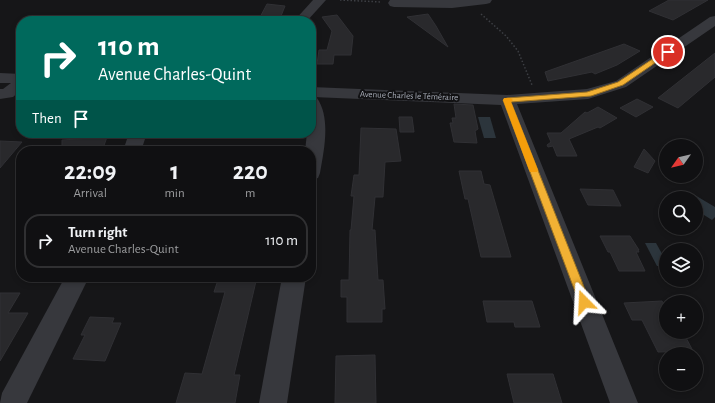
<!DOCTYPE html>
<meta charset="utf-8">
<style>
body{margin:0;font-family:"Alegreya Sans",sans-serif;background:#1e1e20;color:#f1f3f6;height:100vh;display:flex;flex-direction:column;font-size:15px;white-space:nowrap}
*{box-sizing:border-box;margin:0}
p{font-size:13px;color:#9c9d9f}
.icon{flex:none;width:22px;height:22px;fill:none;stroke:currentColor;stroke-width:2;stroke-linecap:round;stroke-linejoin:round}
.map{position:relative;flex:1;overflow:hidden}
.details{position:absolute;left:16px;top:146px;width:300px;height:136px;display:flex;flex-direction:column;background:#101012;border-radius:16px;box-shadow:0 2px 6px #0003,0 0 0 1px #303032}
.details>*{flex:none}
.banner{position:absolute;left:16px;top:16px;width:300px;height:122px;border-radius:16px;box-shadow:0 2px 6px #0003,0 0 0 1px #303032;background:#00695c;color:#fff;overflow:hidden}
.needle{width:26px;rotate:236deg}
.controls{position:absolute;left:659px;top:139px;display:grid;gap:8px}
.controls a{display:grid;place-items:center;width:44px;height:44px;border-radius:50%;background:#101012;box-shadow:0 2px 6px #0003,0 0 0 1px #303032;font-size:20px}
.pin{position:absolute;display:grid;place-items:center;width:34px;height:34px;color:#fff;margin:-17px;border:2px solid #fff;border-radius:50%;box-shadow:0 1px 4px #0007}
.me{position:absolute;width:44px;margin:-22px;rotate:339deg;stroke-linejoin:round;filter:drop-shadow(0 0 3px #0008)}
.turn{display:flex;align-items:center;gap:14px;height:84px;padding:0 16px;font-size:18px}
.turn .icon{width:52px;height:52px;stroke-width:2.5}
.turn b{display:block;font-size:28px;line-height:34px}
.then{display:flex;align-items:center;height:38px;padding:0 16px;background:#0003;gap:8px;font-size:15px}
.eta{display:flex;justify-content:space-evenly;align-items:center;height:68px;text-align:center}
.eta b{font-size:24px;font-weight:700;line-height:28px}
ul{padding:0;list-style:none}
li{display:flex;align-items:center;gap:12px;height:54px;margin:0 8px 6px;padding:0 8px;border:2px solid #303032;border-radius:16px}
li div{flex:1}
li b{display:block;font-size:15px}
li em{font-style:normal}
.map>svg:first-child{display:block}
.water{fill:#2c353c}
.building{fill:#29292c;stroke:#303034}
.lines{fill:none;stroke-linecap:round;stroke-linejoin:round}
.path{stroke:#3d3f44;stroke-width:1.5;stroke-dasharray:1.5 2;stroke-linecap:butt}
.street{fill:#37383d;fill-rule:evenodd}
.route{fill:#f2b134;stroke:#9d7322}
.slow{fill:#f59e0b}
.labels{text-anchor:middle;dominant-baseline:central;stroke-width:4;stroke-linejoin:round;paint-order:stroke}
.far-street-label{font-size:9px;fill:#a8adb8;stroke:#111113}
</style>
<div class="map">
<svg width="715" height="403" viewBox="0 0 715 403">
<rect width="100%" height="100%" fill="#161618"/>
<g class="water">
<polygon points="478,117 490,117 496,138 484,138"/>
<polygon points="693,194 715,207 715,217 712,220 696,210 696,198 688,198"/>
<polygon points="645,243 656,243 666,261 666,266 657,266"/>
</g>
<g class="building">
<polygon points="669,0 708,0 673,20 649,11"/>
<polygon points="267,4 285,6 279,21 258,21"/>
<polygon points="428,14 436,26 448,47 407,17"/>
<polygon points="337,15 353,36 351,55 334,55 333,64 317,64 319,50 327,50 332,31 322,17"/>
<polygon points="624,44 640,51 617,65 595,74 592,72 548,81 545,72"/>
<polygon points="715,53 715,77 678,108 658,98"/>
<polygon points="637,99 653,107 636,117 620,108"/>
<polygon points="454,104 473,105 478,129 475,131 477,143 454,142 450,123 453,123 452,118 456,118"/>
<polygon points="598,107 617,118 600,128 598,127 569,139 577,156 557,156 553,146 548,147 547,145 551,142 547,133 561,133 585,112 587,113"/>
<polygon points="399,117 412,117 414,132 400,132"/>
<polygon points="361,128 396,129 401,161 385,162 383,197 375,197 372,230 375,230 378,280 383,280 385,309 382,309 382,322 347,322 347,297 341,297 341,280 349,280 350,230 351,230 354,196 351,196 354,175 359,175"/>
<polygon points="107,137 102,151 62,151 62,140"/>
<polygon points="0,141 22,142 0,168"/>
<polygon points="644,149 655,161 648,173 634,167"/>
<polygon points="459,171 481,171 484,184 490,185 511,257 481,257 468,199 465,199"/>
<polygon points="580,189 613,190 621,206 588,205"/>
<polygon points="600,236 630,236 639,250 638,250 639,252 636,252 645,271 619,271 610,252 608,252"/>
<polygon points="219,277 257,277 234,375 240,375 235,403 176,403 185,373 202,374 225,292 214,292"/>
<polygon points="0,293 20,293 8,313 28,313 0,361"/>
<polygon points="483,301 532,301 540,327 515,327 514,322 487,322"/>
<polygon points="662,301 666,308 666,332 683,332 693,351 658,352 642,320 632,320 624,303"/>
<polygon points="90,317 114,318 112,323 121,323 105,361 73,359 85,335 81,335"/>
<polygon points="375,355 376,403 335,403 336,356"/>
<polygon points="507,374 553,374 562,403 514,403"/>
</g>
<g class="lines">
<g class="path">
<polyline points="340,0 381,2"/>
<polyline points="481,14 506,36 518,51 532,85"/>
</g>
<g class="street">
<polygon points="313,0 326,0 307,21 294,21"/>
<polygon points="390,0 492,0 490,3 486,4 452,8 394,7 390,6 388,3"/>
<path d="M715,16v10l-89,61 -38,12 -71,5 121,299h-28l-109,-298 -188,-8 4,1c14,20 7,52 3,75l-2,5 -7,2v-29h-6l2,-18h4v-46l196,8 80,-6 29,-8 94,-64z"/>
<polygon points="0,73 21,74 21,90 13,97 0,99 0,89 3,89 11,83 0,83"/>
<polygon points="129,133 147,133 141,151 123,151"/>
<polygon points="65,277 89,277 27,403 0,403 2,393"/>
<polygon points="282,277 306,277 287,403 259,403"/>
</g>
</g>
<polygon class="route" points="666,50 671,52 623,85 591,96 511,102 590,302 588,305 584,307 581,305 579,302 503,100 507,98 587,92 618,82"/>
<polygon class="slow" points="504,98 510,98 513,100 511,102 538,170 537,172 530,172 529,170 503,100"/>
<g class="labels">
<g class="far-street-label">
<text transform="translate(409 96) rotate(2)">Avenue Charles le Téméraire</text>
</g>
</g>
</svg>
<div class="controls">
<a><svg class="needle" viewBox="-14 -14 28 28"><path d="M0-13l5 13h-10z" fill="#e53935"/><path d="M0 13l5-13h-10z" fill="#9c9d9f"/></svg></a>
<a><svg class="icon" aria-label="search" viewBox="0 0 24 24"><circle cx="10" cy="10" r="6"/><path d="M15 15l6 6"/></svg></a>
<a><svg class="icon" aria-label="layers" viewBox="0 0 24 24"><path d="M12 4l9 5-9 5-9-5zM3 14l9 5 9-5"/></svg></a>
<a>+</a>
<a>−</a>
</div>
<div class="pin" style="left:668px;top:52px;background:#d93025"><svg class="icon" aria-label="arrive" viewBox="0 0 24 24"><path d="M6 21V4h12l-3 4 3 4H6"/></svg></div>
<svg class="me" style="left:584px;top:302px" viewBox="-20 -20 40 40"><path d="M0-17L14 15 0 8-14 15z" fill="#f2b134" stroke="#fff" stroke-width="4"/></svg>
<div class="banner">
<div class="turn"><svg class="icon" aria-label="right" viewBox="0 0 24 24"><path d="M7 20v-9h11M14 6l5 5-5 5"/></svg><div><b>110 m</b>Avenue Charles-Quint</div></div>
<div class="then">Then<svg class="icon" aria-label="arrive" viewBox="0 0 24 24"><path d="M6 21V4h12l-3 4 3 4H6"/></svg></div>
</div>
<section class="details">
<div class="eta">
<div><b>22:09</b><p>Arrival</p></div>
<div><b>1</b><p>min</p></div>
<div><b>220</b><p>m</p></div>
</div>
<ul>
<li><svg class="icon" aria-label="right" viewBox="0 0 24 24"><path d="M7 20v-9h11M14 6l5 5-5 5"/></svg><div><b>Turn right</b><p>Avenue Charles-Quint</p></div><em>110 m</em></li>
</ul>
</section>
</div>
